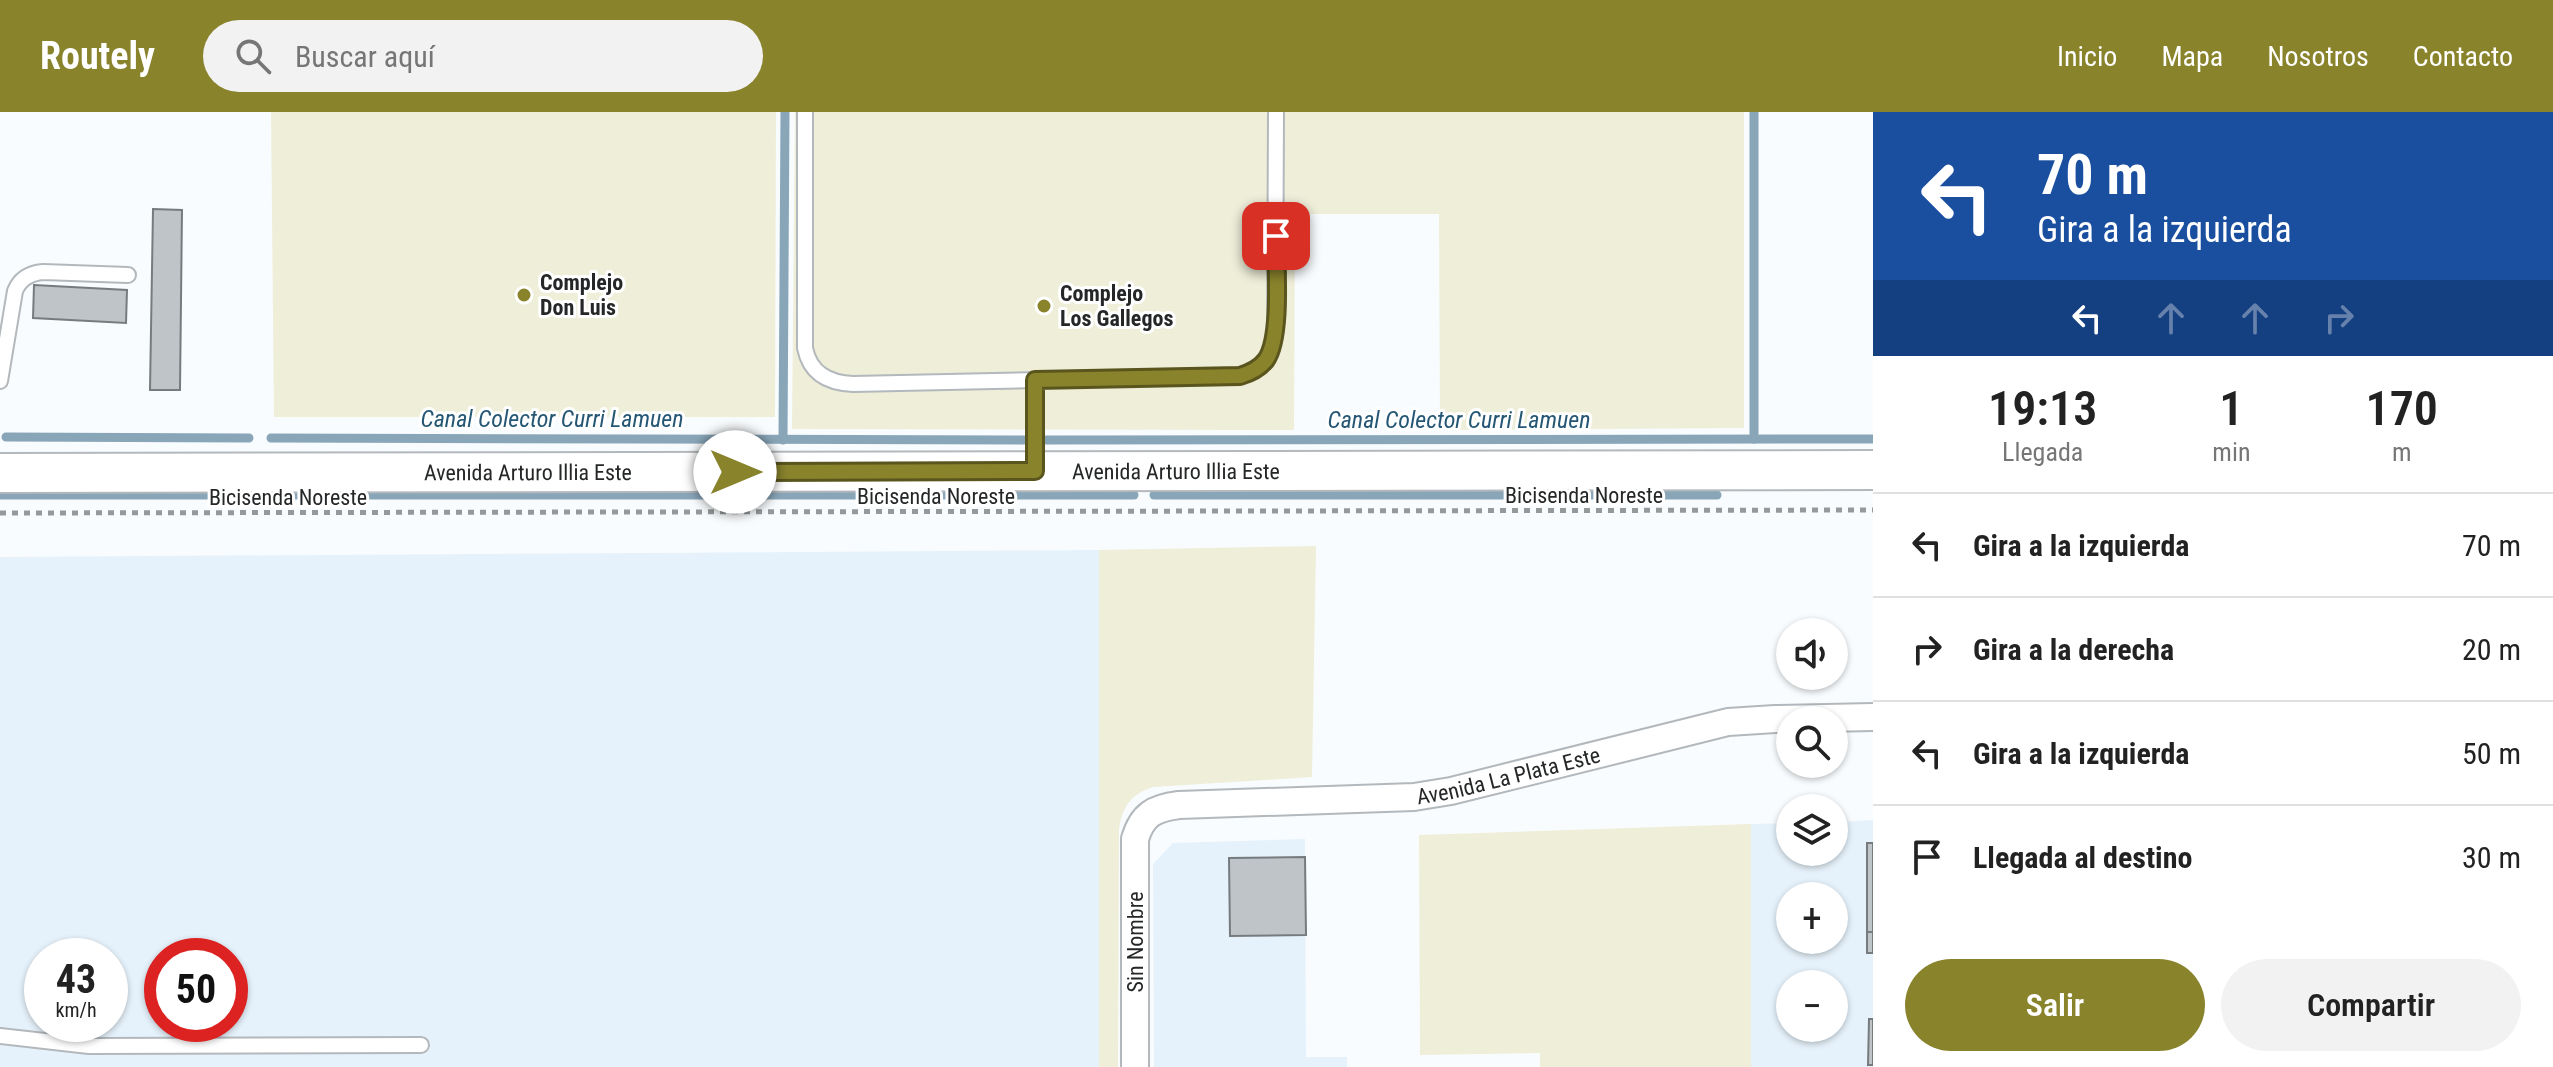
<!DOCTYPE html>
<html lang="es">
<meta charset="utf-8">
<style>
body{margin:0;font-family:"Roboto Condensed",sans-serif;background:#f2f2f2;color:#222;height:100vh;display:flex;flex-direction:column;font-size:30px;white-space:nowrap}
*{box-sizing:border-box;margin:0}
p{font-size:26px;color:#767676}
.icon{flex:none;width:44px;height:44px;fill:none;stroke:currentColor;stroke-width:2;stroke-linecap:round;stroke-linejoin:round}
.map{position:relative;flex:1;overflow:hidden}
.sheet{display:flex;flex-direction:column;background:#fff;width:680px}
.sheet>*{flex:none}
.banner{background:#1a4fa0;color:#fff;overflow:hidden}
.buttons{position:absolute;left:1776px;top:506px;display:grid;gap:16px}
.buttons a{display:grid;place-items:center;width:72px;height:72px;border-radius:50%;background:#fff;box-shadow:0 2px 6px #0004;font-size:40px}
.speed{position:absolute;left:24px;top:826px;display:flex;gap:16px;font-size:40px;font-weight:700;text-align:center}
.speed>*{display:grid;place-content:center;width:104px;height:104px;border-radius:50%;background:#fff;box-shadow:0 2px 6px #0004;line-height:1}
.speed small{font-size:20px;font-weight:400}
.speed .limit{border:12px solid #d22;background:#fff;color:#111}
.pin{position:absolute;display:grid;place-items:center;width:68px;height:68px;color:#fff;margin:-34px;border-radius:16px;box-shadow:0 4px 12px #0006}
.me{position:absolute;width:88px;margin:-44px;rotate:90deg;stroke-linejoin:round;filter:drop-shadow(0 0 6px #0008)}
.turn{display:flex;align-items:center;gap:28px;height:168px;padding:0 32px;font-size:36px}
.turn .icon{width:104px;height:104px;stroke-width:2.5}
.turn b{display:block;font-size:56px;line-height:68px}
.lanes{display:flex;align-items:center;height:76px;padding:0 32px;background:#0003;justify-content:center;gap:40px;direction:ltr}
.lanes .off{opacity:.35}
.eta{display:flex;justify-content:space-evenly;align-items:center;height:136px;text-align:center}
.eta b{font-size:48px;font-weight:600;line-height:56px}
.primary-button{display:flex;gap:16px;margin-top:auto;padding:16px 32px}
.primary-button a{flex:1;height:92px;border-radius:48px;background:#89832c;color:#fff;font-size:32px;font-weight:600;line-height:92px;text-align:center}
.primary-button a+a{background:#f2f2f2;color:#222}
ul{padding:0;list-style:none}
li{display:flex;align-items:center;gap:24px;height:104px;padding:0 32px;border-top:2px solid #e0e0e0}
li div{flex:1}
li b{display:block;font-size:30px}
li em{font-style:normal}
header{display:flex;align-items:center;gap:48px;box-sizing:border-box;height:112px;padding:0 40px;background:#89832c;color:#fff}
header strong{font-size:38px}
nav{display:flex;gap:44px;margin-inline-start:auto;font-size:28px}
.search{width:560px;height:72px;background:#f2f2f2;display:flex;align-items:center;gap:20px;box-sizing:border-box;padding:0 28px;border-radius:44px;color:#767676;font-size:30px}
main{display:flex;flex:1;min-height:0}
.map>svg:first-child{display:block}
.built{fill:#e6f2fb;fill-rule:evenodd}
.green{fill:#eeeed9}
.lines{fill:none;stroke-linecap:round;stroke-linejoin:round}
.stream{stroke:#89a6b9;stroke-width:9}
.building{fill:#bfc4c8;stroke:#767b7e;stroke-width:2}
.lane-casing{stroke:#b3b8bc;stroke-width:18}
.street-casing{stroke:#b3b8bc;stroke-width:30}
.secondary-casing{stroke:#b3b8bc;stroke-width:42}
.path{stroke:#96999a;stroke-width:5;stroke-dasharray:6 6;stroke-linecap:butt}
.lane{stroke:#fff;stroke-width:14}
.street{stroke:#fff;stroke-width:26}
.secondary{stroke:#fff;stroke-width:38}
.route-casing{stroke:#59551d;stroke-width:20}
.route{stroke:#89832c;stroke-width:14}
.poi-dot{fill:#89832c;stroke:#fff;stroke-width:3}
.labels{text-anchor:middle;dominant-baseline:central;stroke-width:6;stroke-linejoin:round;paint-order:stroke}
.poi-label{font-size:22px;font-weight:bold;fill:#242627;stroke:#fff;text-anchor:start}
.street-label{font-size:22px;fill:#242627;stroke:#fff}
.water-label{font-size:24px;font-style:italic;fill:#255775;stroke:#fff}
</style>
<header>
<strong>Routely</strong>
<div class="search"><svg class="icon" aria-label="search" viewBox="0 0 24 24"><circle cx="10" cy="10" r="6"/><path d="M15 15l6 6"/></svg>Buscar aquí</div>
<nav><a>Inicio</a><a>Mapa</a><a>Nosotros</a><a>Contacto</a></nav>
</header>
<main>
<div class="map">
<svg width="1873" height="955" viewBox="0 0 1873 955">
<rect width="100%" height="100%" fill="#f9fcfe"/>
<g class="built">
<path d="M1099,438v517h-1099v-510zM42,844h68v68h-68zM162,844h68v68h-68z"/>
<path d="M1873,708v247h-122v-243l39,-1v29h44v-30zM1790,784h44v44h-44zM1790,872h44v44h-44z"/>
<polygon points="1305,727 1306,945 1347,945 1347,955 1154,955 1153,752 1173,731"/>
</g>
<g class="green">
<polygon points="271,0 776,0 775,305 274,305"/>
<polygon points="795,0 1744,0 1744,316 1440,318 1439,102 1295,102 1294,318 792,317"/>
<path d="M1316,434l-4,231 -159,10c-22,7 -31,20 -34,43l-1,237h-19v-517z"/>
<polygon points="1751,712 1751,955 1540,955 1540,941 1420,943 1419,723"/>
</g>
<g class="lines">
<g class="stream">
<polyline points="6,325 249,326"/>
<polyline points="271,326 1024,328"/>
<polyline points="1754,327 1754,0"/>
<polyline points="783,328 785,0"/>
<polyline points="1046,328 1873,327"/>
<polyline points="0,383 1134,383"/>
<polyline points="1154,383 1717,383"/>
</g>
</g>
<g class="building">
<polygon points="153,97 182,98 180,278 150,278"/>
<polygon points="34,173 127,178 126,211 33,206"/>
<rect x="1867" y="731" width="6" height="89"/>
<polygon points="1305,745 1306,823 1230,824 1229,746"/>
<rect x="1867" y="820" width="6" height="21"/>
<polygon points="1869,907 1873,907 1873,953 1868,953"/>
</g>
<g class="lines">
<defs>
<g id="lane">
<path d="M805,0v236c5,25 23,35 48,36l378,-8c29,-1 42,-21 44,-47l1,-215"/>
<polyline points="1035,268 1035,356"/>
<path d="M0,269l15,-90c5,-12 15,-18 28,-19l85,3"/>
<polyline points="0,924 89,934 421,933"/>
</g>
<g id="street">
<path id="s1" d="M1135,955v-228c7,-24 19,-31 44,-34l235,-8 37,-6 277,-69 47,-3 98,-2"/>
</g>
<g id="secondary">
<path id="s2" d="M0,361l1873,-3"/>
</g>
</defs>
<use href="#lane" class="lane-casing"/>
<use href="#street" class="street-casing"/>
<use href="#secondary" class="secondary-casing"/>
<polyline class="path" points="0,401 1873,398"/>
<use href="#lane" class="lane"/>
<use href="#street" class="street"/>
<use href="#secondary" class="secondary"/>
</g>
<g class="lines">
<defs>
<path id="route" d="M735,360l300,-1v-91l205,-4c10,-3 19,-7 26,-16 16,-23 10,-94 10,-124"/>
</defs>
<use href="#route" class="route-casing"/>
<use href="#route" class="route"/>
</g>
<g class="poi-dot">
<circle cx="524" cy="183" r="8"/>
<circle cx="1044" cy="194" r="8"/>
</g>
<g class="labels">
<g class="poi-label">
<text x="540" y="170">Complejo<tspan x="540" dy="25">Don Luis</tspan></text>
<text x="1060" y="181">Complejo<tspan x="1060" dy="25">Los Gallegos</tspan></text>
</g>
<g class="street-label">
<text stroke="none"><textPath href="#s2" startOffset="1176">Avenida Arturo Illia Este</textPath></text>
<text stroke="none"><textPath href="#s2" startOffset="528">Avenida Arturo Illia Este</textPath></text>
<text x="1584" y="383">Bicisenda Noreste</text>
<text x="936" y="384">Bicisenda Noreste</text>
<text x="288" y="385">Bicisenda Noreste</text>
<text stroke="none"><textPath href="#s1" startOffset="620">Avenida La Plata Este</textPath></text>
<text transform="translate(1135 830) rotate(-90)">Sin Nombre</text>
</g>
<g class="water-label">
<text x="552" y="307">Canal Colector Curri Lamuen</text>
<text x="1459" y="308">Canal Colector Curri Lamuen</text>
</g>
</g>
</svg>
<div class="buttons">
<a><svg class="icon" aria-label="sound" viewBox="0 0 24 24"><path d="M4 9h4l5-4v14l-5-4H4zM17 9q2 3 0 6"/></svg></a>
<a><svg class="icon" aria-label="search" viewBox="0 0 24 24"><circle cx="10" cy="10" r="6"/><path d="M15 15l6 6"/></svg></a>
<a><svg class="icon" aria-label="layers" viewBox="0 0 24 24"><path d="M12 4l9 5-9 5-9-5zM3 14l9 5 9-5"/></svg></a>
<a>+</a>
<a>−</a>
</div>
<div class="speed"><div>43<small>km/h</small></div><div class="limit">50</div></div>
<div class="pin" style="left:1276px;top:124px;background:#d93025"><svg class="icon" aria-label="arrive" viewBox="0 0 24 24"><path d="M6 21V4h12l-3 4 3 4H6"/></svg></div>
<svg class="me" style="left:735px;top:360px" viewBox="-20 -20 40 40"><circle r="19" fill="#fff"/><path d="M0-13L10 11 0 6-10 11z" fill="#89832c"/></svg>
</div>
<section class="sheet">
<div class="banner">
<div class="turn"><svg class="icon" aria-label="left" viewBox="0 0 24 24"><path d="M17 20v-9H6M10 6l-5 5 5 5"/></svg><div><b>70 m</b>Gira a la izquierda</div></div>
<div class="lanes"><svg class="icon" aria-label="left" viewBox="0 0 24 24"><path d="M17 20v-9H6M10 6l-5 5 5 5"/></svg><svg class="icon off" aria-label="ahead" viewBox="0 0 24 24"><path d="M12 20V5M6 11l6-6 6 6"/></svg><svg class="icon off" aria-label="ahead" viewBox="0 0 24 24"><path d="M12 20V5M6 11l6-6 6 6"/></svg><svg class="icon off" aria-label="right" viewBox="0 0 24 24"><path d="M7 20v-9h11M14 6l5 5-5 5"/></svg></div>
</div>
<div class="eta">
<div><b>19:13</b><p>Llegada</p></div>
<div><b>1</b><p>min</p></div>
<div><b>170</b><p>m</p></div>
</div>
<ul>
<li><svg class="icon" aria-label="left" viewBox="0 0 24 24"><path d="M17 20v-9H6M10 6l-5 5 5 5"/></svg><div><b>Gira a la izquierda</b></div><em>70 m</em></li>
<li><svg class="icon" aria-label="right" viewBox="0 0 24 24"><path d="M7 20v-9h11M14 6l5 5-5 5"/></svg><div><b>Gira a la derecha</b></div><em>20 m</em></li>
<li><svg class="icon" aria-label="left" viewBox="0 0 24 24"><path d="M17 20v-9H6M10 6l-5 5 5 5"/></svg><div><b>Gira a la izquierda</b></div><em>50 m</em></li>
<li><svg class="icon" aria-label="arrive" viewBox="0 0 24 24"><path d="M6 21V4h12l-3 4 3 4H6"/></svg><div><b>Llegada al destino</b></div><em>30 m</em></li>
</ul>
<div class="primary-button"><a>Salir</a><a>Compartir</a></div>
</section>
</main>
